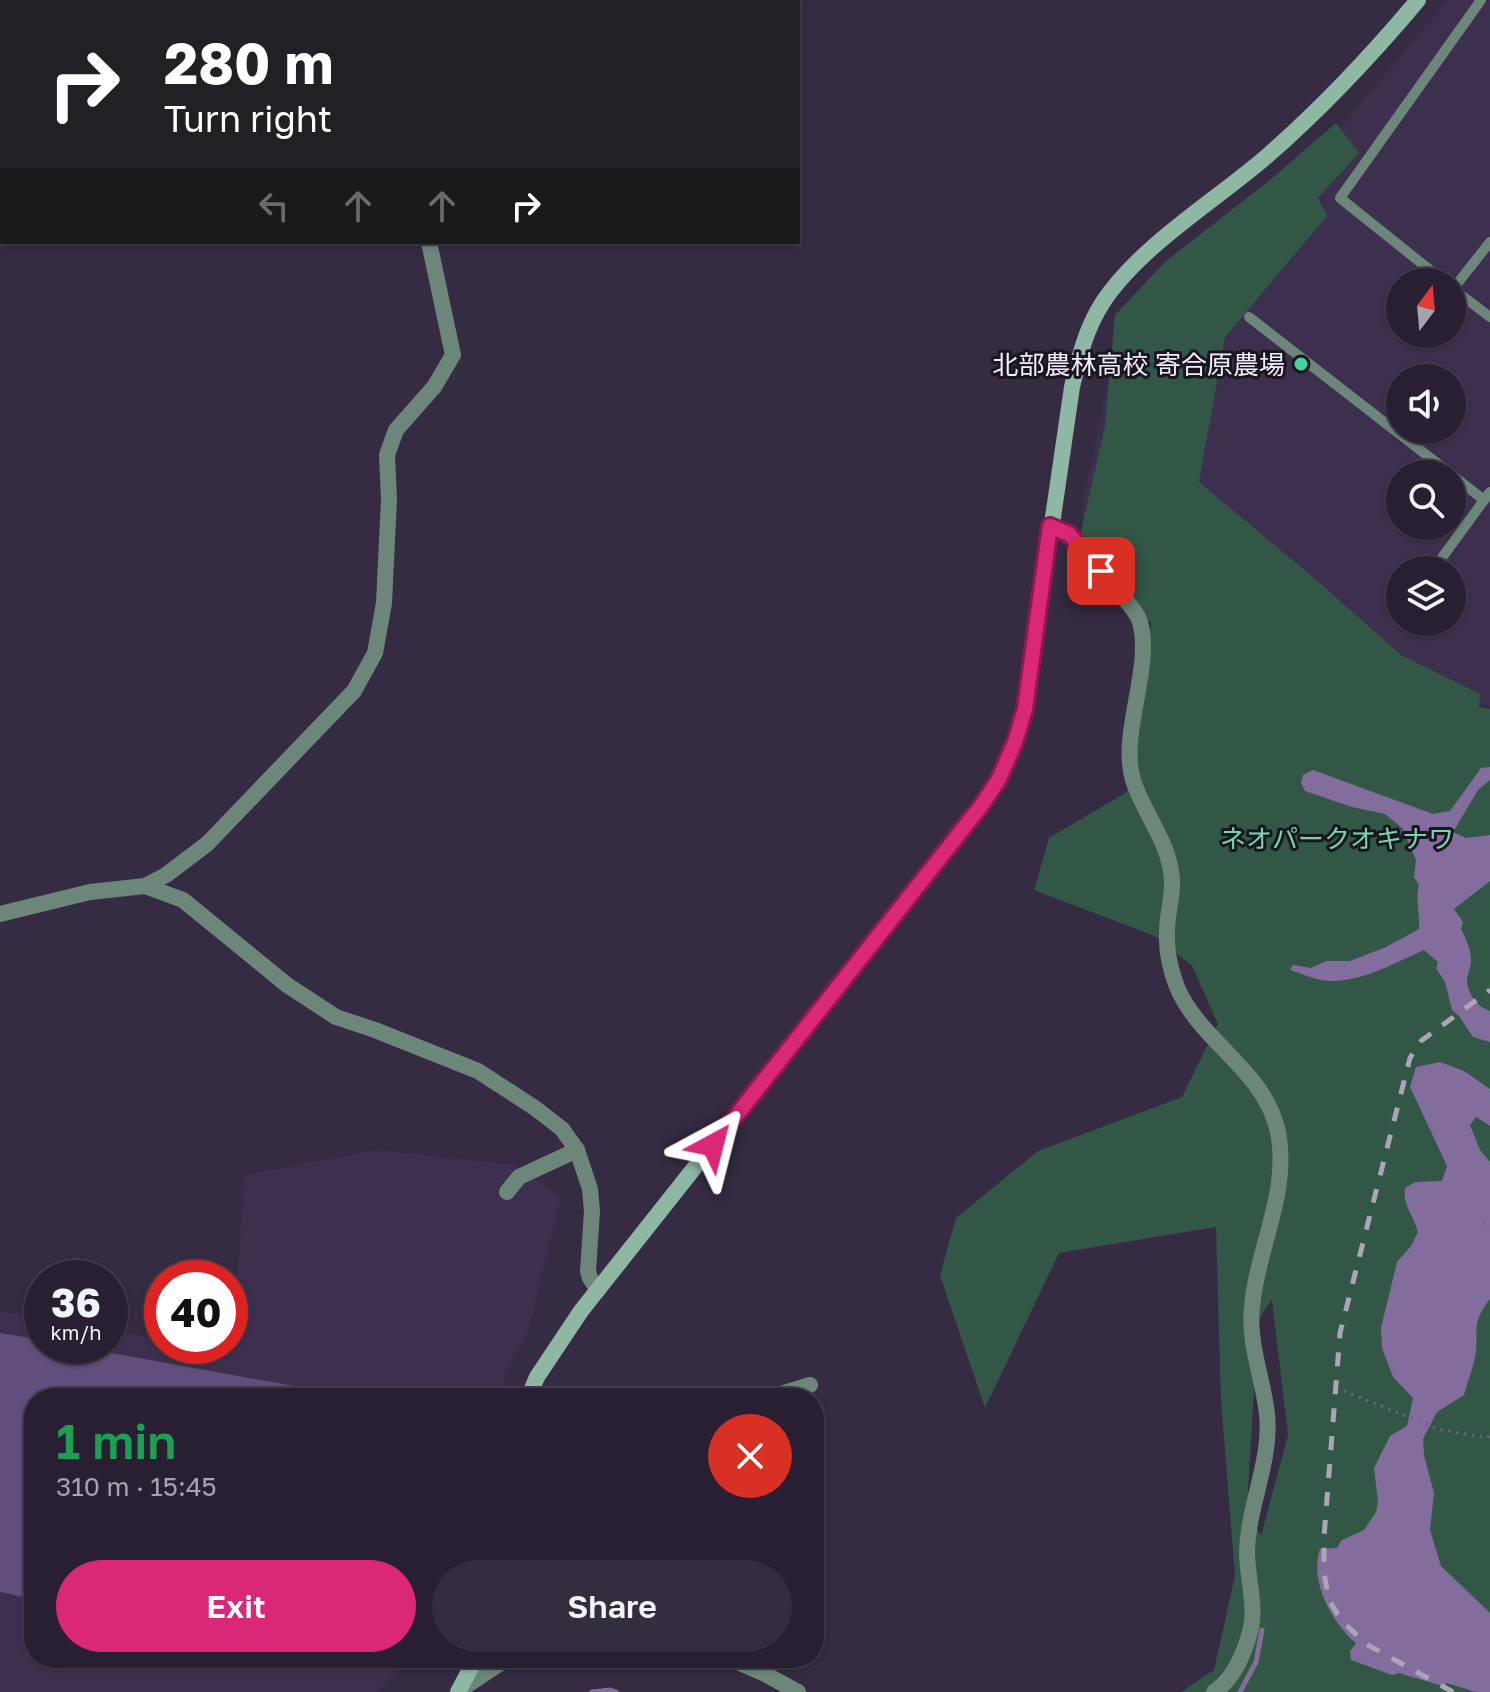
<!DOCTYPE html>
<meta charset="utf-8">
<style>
body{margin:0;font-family:"Golos Text","Noto Sans JP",sans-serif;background:#342d3e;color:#f1f3f6;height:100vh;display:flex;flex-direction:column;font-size:30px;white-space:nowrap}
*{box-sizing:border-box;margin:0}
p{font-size:26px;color:#a5a3ac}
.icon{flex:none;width:44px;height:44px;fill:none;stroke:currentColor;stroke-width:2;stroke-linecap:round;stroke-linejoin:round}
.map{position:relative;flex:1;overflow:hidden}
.details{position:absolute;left:24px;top:1388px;width:800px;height:280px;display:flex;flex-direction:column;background:#282032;border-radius:32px;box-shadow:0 2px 6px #0004,0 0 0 2px #443e4d}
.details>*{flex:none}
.guide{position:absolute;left:0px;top:0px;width:800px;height:244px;box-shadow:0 2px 6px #0004,0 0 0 2px #443e4d;background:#202124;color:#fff;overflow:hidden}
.needle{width:52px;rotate:16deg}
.fabs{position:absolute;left:1386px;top:268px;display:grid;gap:16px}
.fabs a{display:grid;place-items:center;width:80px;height:80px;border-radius:50%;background:#282032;box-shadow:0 2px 6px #0004,0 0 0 2px #443e4d;font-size:40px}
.speed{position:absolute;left:24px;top:1260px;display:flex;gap:16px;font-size:40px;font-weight:700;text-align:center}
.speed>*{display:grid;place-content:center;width:104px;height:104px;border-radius:50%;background:#282032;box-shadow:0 2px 6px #0004,0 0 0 2px #443e4d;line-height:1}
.speed small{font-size:20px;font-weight:400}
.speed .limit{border:12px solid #d22;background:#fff;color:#111}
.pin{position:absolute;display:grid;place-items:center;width:68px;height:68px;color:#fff;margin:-34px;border-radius:16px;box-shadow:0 4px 12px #0006}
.me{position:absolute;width:88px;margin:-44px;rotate:38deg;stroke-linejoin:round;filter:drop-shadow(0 0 6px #0008)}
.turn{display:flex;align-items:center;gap:28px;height:168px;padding:0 32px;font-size:36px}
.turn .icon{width:104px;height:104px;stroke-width:2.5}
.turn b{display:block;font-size:56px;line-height:68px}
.lanes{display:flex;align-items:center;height:76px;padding:0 32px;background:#0003;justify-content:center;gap:40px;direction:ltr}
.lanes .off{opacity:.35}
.round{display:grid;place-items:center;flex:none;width:84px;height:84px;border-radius:42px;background:#342d3e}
.headline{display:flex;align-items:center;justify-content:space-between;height:136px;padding:0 32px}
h1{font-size:48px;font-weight:600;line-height:60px;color:#1e9e55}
.cta{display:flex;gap:16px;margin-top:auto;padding:16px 32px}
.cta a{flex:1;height:92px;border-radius:48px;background:#db2777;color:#fff;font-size:32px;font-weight:600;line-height:92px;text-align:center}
.cta a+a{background:#342d3e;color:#f1f3f6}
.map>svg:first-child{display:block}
.built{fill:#3d304e;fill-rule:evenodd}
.green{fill:#325747;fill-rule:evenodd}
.water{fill:#826d9d}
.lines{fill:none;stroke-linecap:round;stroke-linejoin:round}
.stream{stroke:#826d9d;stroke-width:5}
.building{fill:#624e7c}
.path{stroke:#6f667b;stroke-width:3;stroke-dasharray:2 6;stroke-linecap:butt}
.lane{stroke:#6d867a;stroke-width:10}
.street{stroke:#6d867a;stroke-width:16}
.secondary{stroke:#8eb7a4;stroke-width:16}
.rail{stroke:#aca5b8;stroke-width:5;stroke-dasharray:14 14;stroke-linecap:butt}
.route-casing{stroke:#8e194d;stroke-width:20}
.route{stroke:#db2777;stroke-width:14}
.poi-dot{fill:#43d4a0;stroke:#1a1620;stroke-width:3}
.labels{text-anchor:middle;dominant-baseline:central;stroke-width:6;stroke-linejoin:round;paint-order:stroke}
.poi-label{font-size:26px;fill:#f2ecfc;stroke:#1a1620;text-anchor:end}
.park-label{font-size:26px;fill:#77d4ad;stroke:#1a1620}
</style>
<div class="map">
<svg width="1490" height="1692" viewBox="0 0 1490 1692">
<rect width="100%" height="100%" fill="#352b42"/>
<g class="built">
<path d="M1448,0h42v706l-186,-36 -171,-72 -52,-86 34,-163 192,-182zM1400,282h52v52h-52zM1400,378h52v52h-52zM1400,474h52v52h-52zM1400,570h52v52h-52z"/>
<polygon points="377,1150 515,1165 561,1197 528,1332 505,1373 501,1398 34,1398 34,1658 414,1658 375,1692 0,1692 0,1311 42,1318 42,1346 110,1346 110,1330 162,1340 162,1346 197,1346 225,1351 226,1346 230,1346 230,1325 236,1293 245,1175"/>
</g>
<path class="green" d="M1336,123l23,30 -41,45 9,18 -102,121 -26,145 115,96 87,77 79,39 -1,13 11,2v983h-309l33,-22 21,-94 -14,-175 -5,-174 -157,26 -74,155 -45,-133 16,-57 82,-67 144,-54 36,-73 -26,-58 -35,-29 -123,-47 15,-52 78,-46 24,-169 -71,-87 25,-110 10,-111 51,-54 104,-81zM1272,1300l16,135 -27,101 -14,-27 11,-189z"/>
<g class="water">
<path d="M1490,767v13l-12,10 -25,42 13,6 24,-3v46l-36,28 9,13 -2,7c5,10 10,20 10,32 0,7 -4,13 -4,20 1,13 10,26 23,30v31l-17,-5 -14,-21 -7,-6 -7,-28 -9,-14 2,-6 -14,-12c-30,13 -68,36 -103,30 -10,-2 -21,-7 -31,-10l3,-5 18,3 15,-7h24l36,-14 33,-18c1,-16 -4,-29 0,-44l-5,-8 2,-17 -14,-32 -17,-14 -33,-7 -47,-16 -4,-8 2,-8 10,-5 120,44 17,-3 31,-43z"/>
<path d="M1440,1062l24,9 26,18v37l-14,-9 -6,8 10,25 10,12v137c-21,27 -10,31 -15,59 -3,13 -8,25 -11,37l-27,17 -14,27 1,16 10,38 -4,37 11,36 49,47v79h-14l-29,-9 -4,3 -44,-13 -7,2 -41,-15 -1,-9 6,-8c-24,-20 -47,-62 -36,-94l17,-1 5,-8 22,-10 12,-18 2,-10 -4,-34 16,-32 17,-10 6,-28 -20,-21 -11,-29 -1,-20 16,-66 14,-16 7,-14c-4,-16 -16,-27 -13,-44l10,-6 27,-1 5,-15 -37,-79 6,-20z"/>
</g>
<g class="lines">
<g class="stream">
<polyline points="592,1692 610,1690 616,1692"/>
<polyline points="1240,1692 1256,1662 1262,1630"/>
</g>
</g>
<polygon class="building" points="0,1333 42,1340 42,1346 73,1346 321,1391 321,1398 34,1398 34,1599 0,1592"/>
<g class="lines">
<g class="path">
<polyline points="1483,1223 1490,1227"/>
<polyline points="1344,1391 1438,1429 1487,1438 1490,1435"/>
</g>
<g class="lane">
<polyline points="1445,282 1340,198 1481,0"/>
<polyline points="1452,288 1490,317"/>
<polyline points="1453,289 1490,242"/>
<polyline points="1249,317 1451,474"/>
<polyline points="1452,475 1484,500"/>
<polyline points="1433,570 1490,492"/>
<polyline points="1399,617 1400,616"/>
</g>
<g class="street">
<polyline points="380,0 381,2"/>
<path d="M1050,526c27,12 38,29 56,51 8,11 31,33 34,45 13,46 -21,112 -7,158 11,35 37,62 39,100 1,17 -5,34 -5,51 -1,19 3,38 10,56 23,55 88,83 101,145 12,60 -21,116 -26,175 -4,37 11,71 15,107 5,46 -19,91 -20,138 0,24 9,53 4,76 -6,24 -16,50 -37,64"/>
<polyline points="145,886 183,900 287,985 336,1017 375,1030 478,1071 535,1108 562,1129 577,1150 590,1189 592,1211 588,1271 590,1278 598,1290"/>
<polyline points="0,914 90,892 145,886 166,875 207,844 354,691 375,653 384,603 389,499 387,455 396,430 434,387 453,355 429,242"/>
<polyline points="507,1192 519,1177 577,1150"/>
<polyline points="768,1398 810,1385"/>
<polyline points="728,1658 765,1674 798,1692"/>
<polyline points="460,1690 508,1658"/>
</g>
<g class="secondary">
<path d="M528,1398l9,-21 44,-66 400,-505c21,-31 33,-62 44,-97l47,-322c7,-30 14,-59 31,-85 37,-56 112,-101 163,-145 55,-48 105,-101 152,-157"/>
<polyline points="458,1692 476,1658"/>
</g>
<polyline class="rail" points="1453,1692 1366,1644 1341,1620 1329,1600 1324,1573 1324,1537 1340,1333 1410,1058 1421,1041 1490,990"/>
</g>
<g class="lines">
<defs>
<polyline id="route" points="713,1145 981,806 999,779 1015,742 1025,709 1050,526 1069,534 1101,571"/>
</defs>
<use href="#route" class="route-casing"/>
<use href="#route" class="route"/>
</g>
<circle class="poi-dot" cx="1301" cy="364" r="8"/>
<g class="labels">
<g class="poi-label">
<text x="1285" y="364">北部農林高校 寄合原農場</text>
</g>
<g class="park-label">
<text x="1337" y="838">ネオパークオキナワ</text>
</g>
</g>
</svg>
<div class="fabs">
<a><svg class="needle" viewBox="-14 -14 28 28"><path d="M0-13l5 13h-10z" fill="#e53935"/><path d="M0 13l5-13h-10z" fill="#a5a3ac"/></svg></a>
<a><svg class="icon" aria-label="sound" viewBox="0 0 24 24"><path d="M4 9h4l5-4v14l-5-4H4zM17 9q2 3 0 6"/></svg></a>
<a><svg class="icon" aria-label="search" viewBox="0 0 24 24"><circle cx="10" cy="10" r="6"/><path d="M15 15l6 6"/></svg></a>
<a><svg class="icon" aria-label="layers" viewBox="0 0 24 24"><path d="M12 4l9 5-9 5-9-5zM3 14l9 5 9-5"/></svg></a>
</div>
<div class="speed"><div>36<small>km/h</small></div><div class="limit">40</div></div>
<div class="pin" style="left:1101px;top:571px;background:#d93025"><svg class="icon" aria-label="arrive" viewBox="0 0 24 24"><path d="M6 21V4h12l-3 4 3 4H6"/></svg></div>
<svg class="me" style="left:713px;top:1145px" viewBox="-20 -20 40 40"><path d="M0-17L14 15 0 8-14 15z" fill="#db2777" stroke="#fff" stroke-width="4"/></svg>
<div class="guide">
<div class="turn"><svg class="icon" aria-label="right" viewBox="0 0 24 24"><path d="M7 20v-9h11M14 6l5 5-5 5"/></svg><div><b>280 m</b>Turn right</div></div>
<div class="lanes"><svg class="icon off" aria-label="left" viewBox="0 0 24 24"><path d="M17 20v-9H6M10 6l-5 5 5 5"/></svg><svg class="icon off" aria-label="ahead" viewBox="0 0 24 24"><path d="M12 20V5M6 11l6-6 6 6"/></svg><svg class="icon off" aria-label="ahead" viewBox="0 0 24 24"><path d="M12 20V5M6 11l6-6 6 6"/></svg><svg class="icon" aria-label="right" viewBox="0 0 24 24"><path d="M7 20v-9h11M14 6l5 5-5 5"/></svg></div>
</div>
<section class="details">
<div class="headline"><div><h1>1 min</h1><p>310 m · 15:45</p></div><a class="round" style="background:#d93025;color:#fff"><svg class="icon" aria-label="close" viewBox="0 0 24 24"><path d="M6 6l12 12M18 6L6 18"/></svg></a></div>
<div class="cta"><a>Exit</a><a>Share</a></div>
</section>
</div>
